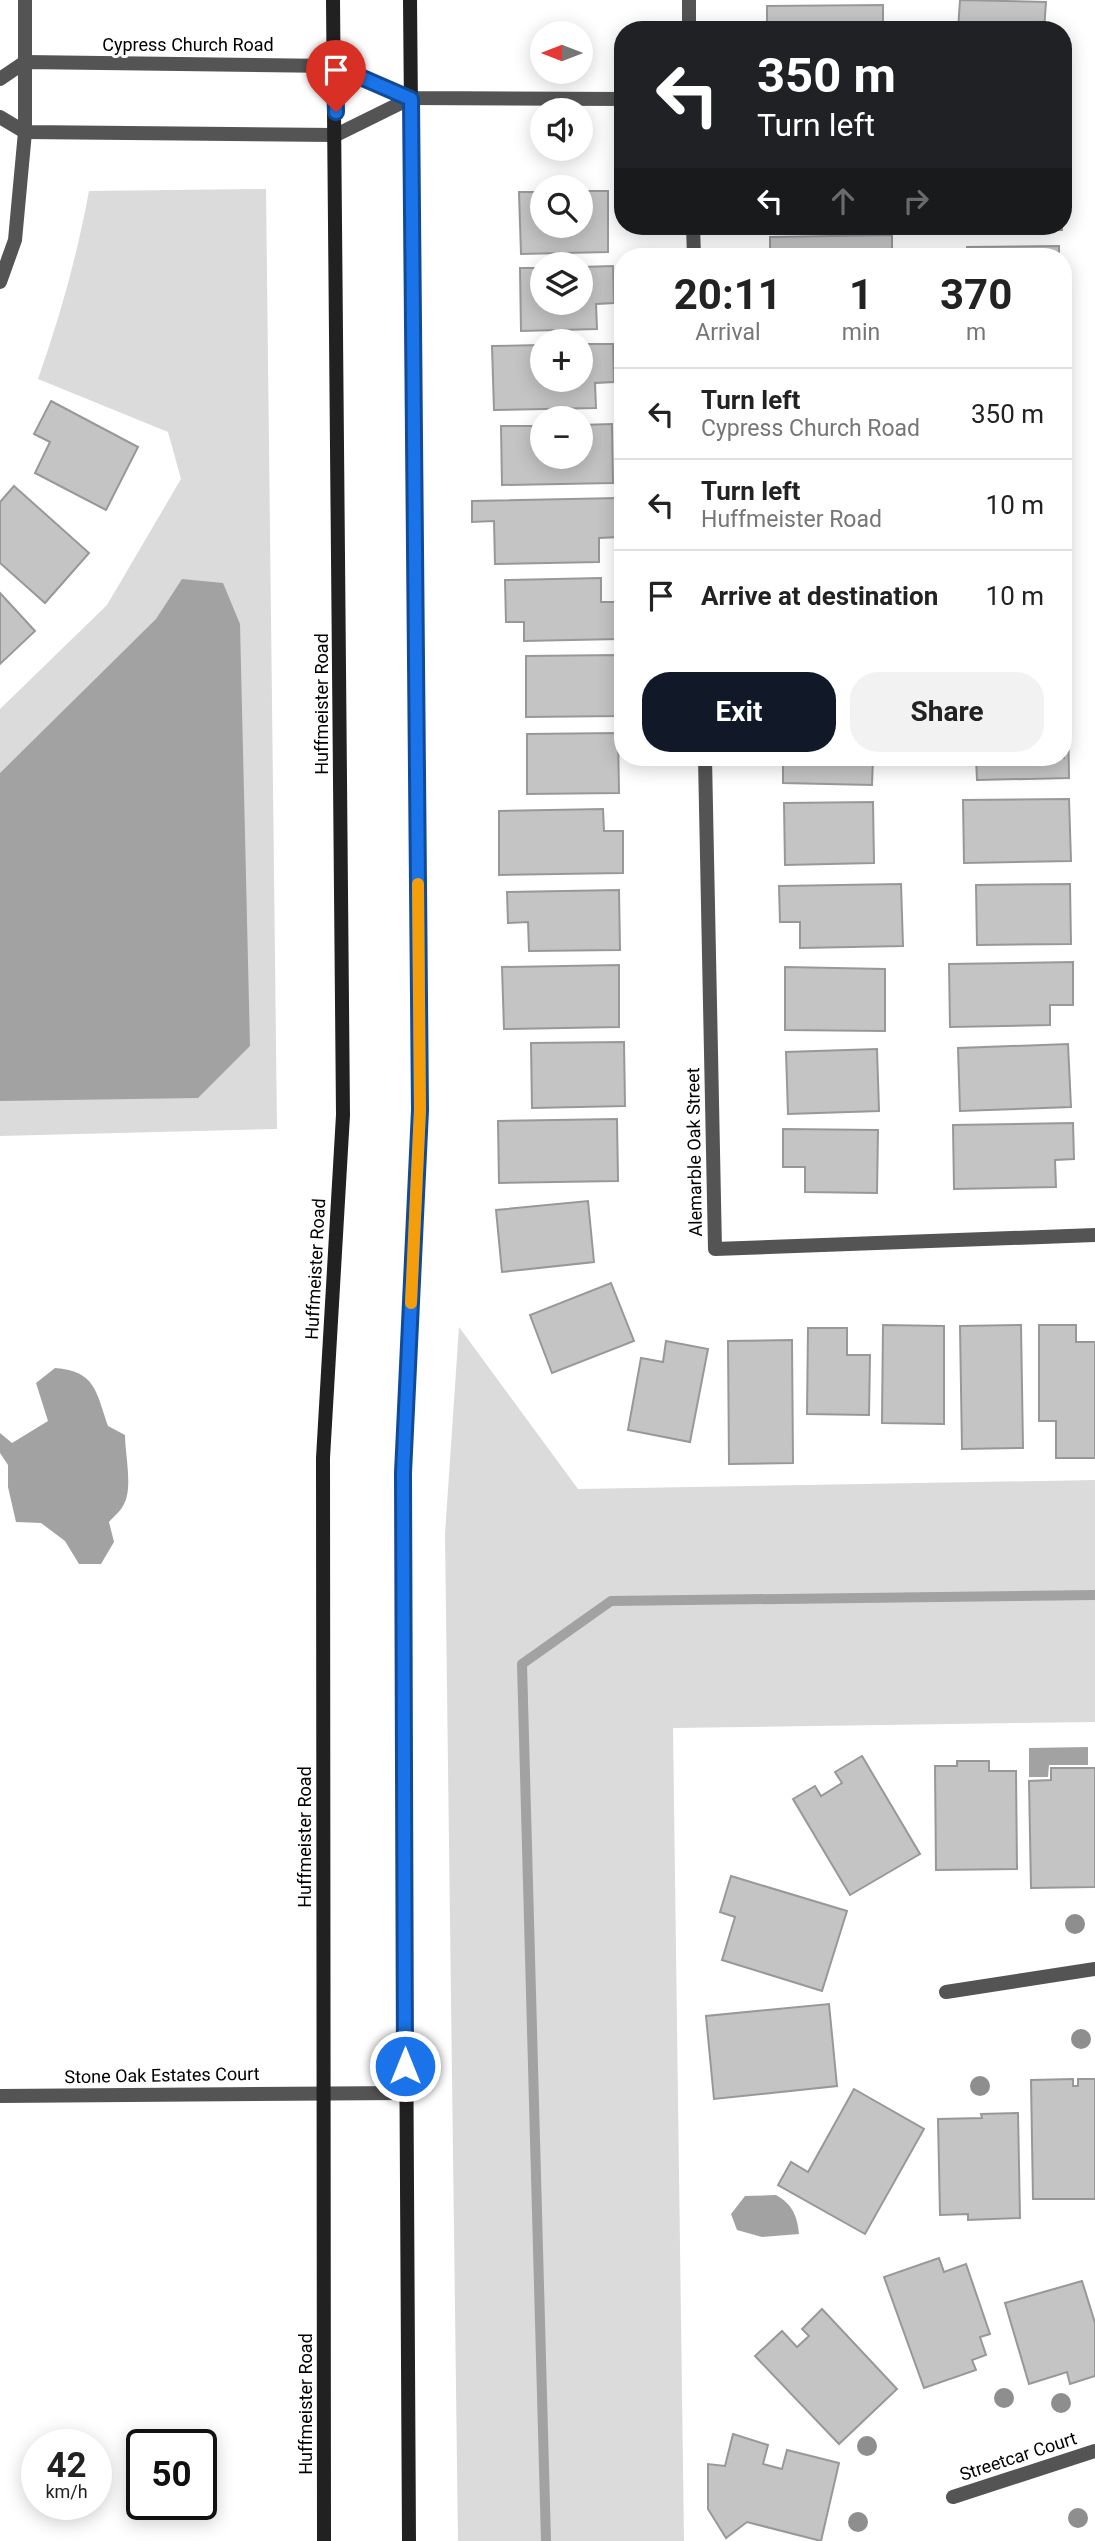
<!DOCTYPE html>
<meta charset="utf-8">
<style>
body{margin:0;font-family:Roboto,sans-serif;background:#f2f2f2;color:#222;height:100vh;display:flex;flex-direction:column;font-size:26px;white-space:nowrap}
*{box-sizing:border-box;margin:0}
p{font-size:23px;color:#767676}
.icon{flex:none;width:38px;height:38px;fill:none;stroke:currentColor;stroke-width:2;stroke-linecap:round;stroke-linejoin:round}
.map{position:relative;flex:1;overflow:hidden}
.side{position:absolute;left:614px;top:248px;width:458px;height:518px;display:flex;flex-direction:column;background:#fff;border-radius:28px;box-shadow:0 4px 18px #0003}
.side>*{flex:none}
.top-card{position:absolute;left:614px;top:21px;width:458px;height:214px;border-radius:28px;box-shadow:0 4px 18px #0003;background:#202124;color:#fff;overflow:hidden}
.needle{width:46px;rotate:270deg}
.buttons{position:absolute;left:530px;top:21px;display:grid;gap:14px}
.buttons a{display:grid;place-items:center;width:63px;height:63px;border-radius:50%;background:#fff;box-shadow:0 4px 18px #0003;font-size:35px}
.speed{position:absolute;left:21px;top:2429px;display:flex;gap:14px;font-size:35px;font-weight:700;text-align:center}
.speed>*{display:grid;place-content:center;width:91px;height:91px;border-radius:50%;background:#fff;box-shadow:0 4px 18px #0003;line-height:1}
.speed small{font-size:18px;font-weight:400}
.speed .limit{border:4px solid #111;border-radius:10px;background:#fff;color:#111}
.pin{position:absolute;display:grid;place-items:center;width:60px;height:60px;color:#fff;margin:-72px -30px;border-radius:50% 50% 50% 0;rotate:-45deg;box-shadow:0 0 7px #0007}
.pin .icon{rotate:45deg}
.me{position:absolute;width:77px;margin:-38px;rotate:0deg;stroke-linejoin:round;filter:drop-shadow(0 0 5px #0008)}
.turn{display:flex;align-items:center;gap:24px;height:147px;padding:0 28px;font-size:32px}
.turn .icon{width:91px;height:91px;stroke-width:2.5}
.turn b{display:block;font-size:49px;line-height:60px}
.lanes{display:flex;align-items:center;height:66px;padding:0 28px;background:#0003;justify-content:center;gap:35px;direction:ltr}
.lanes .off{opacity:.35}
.eta{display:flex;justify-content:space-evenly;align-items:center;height:119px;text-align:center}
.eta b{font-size:42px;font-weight:700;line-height:49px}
.cta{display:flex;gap:14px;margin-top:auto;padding:14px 28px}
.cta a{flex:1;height:80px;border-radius:28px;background:#111827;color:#fff;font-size:28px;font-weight:700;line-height:80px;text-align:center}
.cta a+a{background:#f2f2f2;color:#222}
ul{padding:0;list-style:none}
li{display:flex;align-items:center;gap:21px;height:91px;padding:0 28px;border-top:2px solid #e0e0e0}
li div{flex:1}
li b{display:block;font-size:26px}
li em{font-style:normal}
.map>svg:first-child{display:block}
.green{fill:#dbdbdb}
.water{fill:#a2a2a2}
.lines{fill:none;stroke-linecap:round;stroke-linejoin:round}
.stream{stroke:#a2a2a2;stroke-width:10}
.building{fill:#c4c4c4;stroke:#989898;stroke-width:2}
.minor{stroke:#545454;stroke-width:14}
.secondary{stroke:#212121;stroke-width:14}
.tree{fill:#8e8e8e}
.route-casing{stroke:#114b97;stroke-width:18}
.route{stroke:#1a73e8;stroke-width:12}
.slow{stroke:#f59e0b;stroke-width:12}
.labels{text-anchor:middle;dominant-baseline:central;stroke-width:6;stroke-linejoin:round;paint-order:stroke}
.street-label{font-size:18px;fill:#000;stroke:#fff}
</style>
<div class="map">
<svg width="1095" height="2541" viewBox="0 0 1095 2541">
<rect width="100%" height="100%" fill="#fff"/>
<g class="green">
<path d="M266,189l11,940 -277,7v-427l107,-104 74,-126 -13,-47 -130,-53c22,-62 39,-123 51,-188z"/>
<polygon points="459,1327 578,1489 1095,1480 1095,1722 673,1728 684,2541 458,2541 445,1534"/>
</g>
<g class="water">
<polygon points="182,579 223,583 240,624 250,1046 198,1098 0,1101 0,773 156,619"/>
<path d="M55,1368c41,3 41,24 53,58l17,9c0,19 8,53 -1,69 -3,7 -10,12 -15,18l5,20 -13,22h-22l-14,-23 -24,-18 -25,-1 -8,-35v-22l-8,-12v-20l12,10 36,-22 -12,-38z"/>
<polygon points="1088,1747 1088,1765 1049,1765 1048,1777 1029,1777 1029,1748"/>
<path d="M776,2195c16,9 21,20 23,39l-37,3 -25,-7 -6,-16 14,-18z"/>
</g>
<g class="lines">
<polyline class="stream" points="546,2541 522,1664 611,1601 1095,1595"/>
</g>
<g class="building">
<polygon points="960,0 1046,2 1044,30 958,30"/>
<polygon points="883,5 883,30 767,30 767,6"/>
<polygon points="581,191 608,191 608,252 521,254 519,192 542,192 542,226 581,226"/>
<polygon points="939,226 1062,226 1062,230 939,232"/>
<polygon points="892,235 892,257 770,257 770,237"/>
<polygon points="1059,246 1059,257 967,257 967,247"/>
<polygon points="613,266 614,303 596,304 597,329 521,331 520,268 542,268 542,303 581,303 581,267"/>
<polygon points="581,344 613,344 614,382 595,383 596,408 494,410 492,346 542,345 542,380 581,380"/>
<polygon points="51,401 138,447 106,510 35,473 50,442 34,434"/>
<polygon points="612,424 613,483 502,485 501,426 542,426 542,457 581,457 581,425"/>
<polygon points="14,486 89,553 45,603 0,563 0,502"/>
<polygon points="619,498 619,537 599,538 599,562 495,564 494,521 472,522 472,501"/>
<polygon points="601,578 601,602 618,602 619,639 524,641 524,622 506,622 505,580"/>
<polygon points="0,593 35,631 0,664"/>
<polygon points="1064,632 1066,632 1067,696 1064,696"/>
<polygon points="619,655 620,716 526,717 526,656"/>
<polygon points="1064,717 1068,717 1069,778 977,780 976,758 1064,758"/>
<polygon points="618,733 619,793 527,794 527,734"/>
<polygon points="783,758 873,758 872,785 783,783"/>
<polygon points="1069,799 1071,861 964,863 963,800"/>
<polygon points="873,802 874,863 785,865 784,803"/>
<polygon points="603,809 604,831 623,831 623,873 499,875 499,811"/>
<polygon points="901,884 903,946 800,948 800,922 780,922 779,886"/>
<polygon points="1070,884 1071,944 977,945 976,885"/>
<polygon points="619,890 620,950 529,951 528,922 508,923 507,892"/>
<polygon points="1073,962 1073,1005 1050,1005 1050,1025 950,1027 949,964"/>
<polygon points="619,965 619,1027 504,1029 502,967"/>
<polygon points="785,967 885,969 885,1031 785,1030"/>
<polygon points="624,1042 625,1106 532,1108 531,1043"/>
<polygon points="1068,1044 1071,1107 960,1111 958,1048"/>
<polygon points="877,1049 879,1111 788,1114 786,1052"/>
<polygon points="617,1119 618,1181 499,1183 498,1121"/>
<polygon points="1073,1123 1074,1159 1055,1160 1056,1187 954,1189 953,1125"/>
<polygon points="783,1129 878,1130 877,1193 805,1192 805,1167 783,1167"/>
<polygon points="588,1201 594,1262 502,1272 496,1210"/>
<polygon points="611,1283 634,1341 552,1373 530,1315"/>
<polygon points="883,1325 944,1326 944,1424 882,1423"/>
<polygon points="1021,1325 1023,1448 962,1449 960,1326"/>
<polygon points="1039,1325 1076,1325 1076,1342 1095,1342 1095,1458 1056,1458 1056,1421 1039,1421"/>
<polygon points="808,1328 847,1328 847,1355 870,1355 869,1415 807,1414"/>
<polygon points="792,1340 793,1463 729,1464 728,1341"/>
<polygon points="666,1341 708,1349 690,1442 628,1430 641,1358 663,1362"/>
<polygon points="862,1756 920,1854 850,1895 793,1799 815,1786 821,1796 842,1783 835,1772"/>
<polygon points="957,1761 989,1761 989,1771 1016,1771 1017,1869 936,1870 935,1766 957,1766"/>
<polygon points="1051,1768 1095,1768 1095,1887 1031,1888 1029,1781 1051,1780"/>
<polygon points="731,1876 847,1911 822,1991 722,1960 735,1917 720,1912"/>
<polygon points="829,2004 837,2086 714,2099 706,2016"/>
<polygon points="1073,2079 1073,2086 1078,2086 1078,2079 1095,2079 1095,2199 1033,2199 1031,2080"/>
<polygon points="854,2089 924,2129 865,2234 778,2185 791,2162 808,2172"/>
<polygon points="1018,2113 1020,2218 968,2220 968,2214 940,2215 938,2119 982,2118 981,2114"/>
<polygon points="939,2258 944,2272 966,2264 990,2334 980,2337 986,2355 972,2360 976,2370 924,2388 884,2277"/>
<polygon points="1082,2281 1095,2323 1095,2376 1070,2384 1067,2372 1029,2384 1005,2303"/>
<polygon points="822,2309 897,2389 839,2444 755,2356 782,2331 797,2347 809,2336 802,2329"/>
<polygon points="733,2434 768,2445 763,2464 782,2469 787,2450 839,2463 821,2541 747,2522 726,2538 708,2509 708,2464 725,2466"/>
</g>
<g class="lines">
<g class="minor">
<polyline points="689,0 689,30"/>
<polyline points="0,79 25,62 25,0"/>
<polyline points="0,117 25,132 336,135 411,98"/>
<polyline points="693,226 694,257"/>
<polyline points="0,282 15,240 25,132 25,62 335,66 411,98 623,99"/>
<polyline points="705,758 715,1249 1095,1235"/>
<polyline points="946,1992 1095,1969"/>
<polyline points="0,2096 405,2093"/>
<polyline points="953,2497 1095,2451"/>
</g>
<g class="secondary">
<polyline points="324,2541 323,1458 343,1115 333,0"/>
<polyline points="409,2541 403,1473 420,1110 410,0"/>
</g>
</g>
<g class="tree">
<circle cx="1075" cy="1924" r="10"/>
<circle cx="1081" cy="2039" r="10"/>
<circle cx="980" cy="2086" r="10"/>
<circle cx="1004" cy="2398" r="10"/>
<circle cx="1061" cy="2403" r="10"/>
<circle cx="867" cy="2446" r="10"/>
<circle cx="1078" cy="2518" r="10"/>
<circle cx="858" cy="2522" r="10"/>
</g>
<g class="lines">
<defs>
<polyline id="route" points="336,112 335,66 411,99 420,1110 403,1473 405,2066"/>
</defs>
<use href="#route" class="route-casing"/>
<use href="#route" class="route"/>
<polyline class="slow" points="411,1303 420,1110 418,884"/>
</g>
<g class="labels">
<g class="street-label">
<text x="188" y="44">Cypress Church Road</text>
<text transform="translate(321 704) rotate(-90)">Huffmeister Road</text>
<text transform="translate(694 1152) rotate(-91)">Alemarble Oak Street</text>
<text transform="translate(315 1269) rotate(-87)">Huffmeister Road</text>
<text transform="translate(304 1837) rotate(-90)">Huffmeister Road</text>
<text transform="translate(162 2075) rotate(-1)">Stone Oak Estates Court</text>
<text transform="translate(305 2404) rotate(-90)">Huffmeister Road</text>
<text transform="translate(1018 2456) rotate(-18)">Streetcar Court</text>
</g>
</g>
</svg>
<div class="buttons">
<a><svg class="needle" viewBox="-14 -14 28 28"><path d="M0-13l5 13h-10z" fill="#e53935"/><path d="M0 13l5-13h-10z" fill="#767676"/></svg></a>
<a><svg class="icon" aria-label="sound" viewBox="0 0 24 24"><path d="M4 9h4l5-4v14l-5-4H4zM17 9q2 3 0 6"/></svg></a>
<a><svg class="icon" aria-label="search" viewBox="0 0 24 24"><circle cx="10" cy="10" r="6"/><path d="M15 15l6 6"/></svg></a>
<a><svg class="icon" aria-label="layers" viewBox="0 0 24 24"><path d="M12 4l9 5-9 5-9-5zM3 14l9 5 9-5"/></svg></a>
<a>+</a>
<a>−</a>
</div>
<div class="speed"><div>42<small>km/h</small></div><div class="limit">50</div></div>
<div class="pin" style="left:336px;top:112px;background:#d93025"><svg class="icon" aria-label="arrive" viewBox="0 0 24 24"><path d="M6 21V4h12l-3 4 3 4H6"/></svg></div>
<svg class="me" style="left:405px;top:2066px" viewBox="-20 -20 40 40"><circle r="17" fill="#1a73e8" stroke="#fff" stroke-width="3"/><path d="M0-11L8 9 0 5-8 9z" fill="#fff"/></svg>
<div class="top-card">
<div class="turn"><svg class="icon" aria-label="left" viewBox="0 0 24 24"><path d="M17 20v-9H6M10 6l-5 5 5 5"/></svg><div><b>350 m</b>Turn left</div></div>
<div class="lanes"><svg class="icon" aria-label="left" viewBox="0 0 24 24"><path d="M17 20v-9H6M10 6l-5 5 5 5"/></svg><svg class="icon off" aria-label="ahead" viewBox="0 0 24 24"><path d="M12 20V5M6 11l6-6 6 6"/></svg><svg class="icon off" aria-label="right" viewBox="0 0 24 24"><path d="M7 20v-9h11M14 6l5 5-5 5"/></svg></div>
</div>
<section class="side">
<div class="eta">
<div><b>20:11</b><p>Arrival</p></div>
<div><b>1</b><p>min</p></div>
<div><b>370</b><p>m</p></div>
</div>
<ul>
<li><svg class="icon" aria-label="left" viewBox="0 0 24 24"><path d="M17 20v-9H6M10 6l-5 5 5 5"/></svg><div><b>Turn left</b><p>Cypress Church Road</p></div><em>350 m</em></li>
<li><svg class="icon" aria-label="left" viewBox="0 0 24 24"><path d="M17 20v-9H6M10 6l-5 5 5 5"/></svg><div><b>Turn left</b><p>Huffmeister Road</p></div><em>10 m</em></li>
<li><svg class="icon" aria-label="arrive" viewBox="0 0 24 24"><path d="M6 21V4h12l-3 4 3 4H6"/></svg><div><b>Arrive at destination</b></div><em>10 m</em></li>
</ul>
<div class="cta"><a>Exit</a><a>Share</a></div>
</section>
</div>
